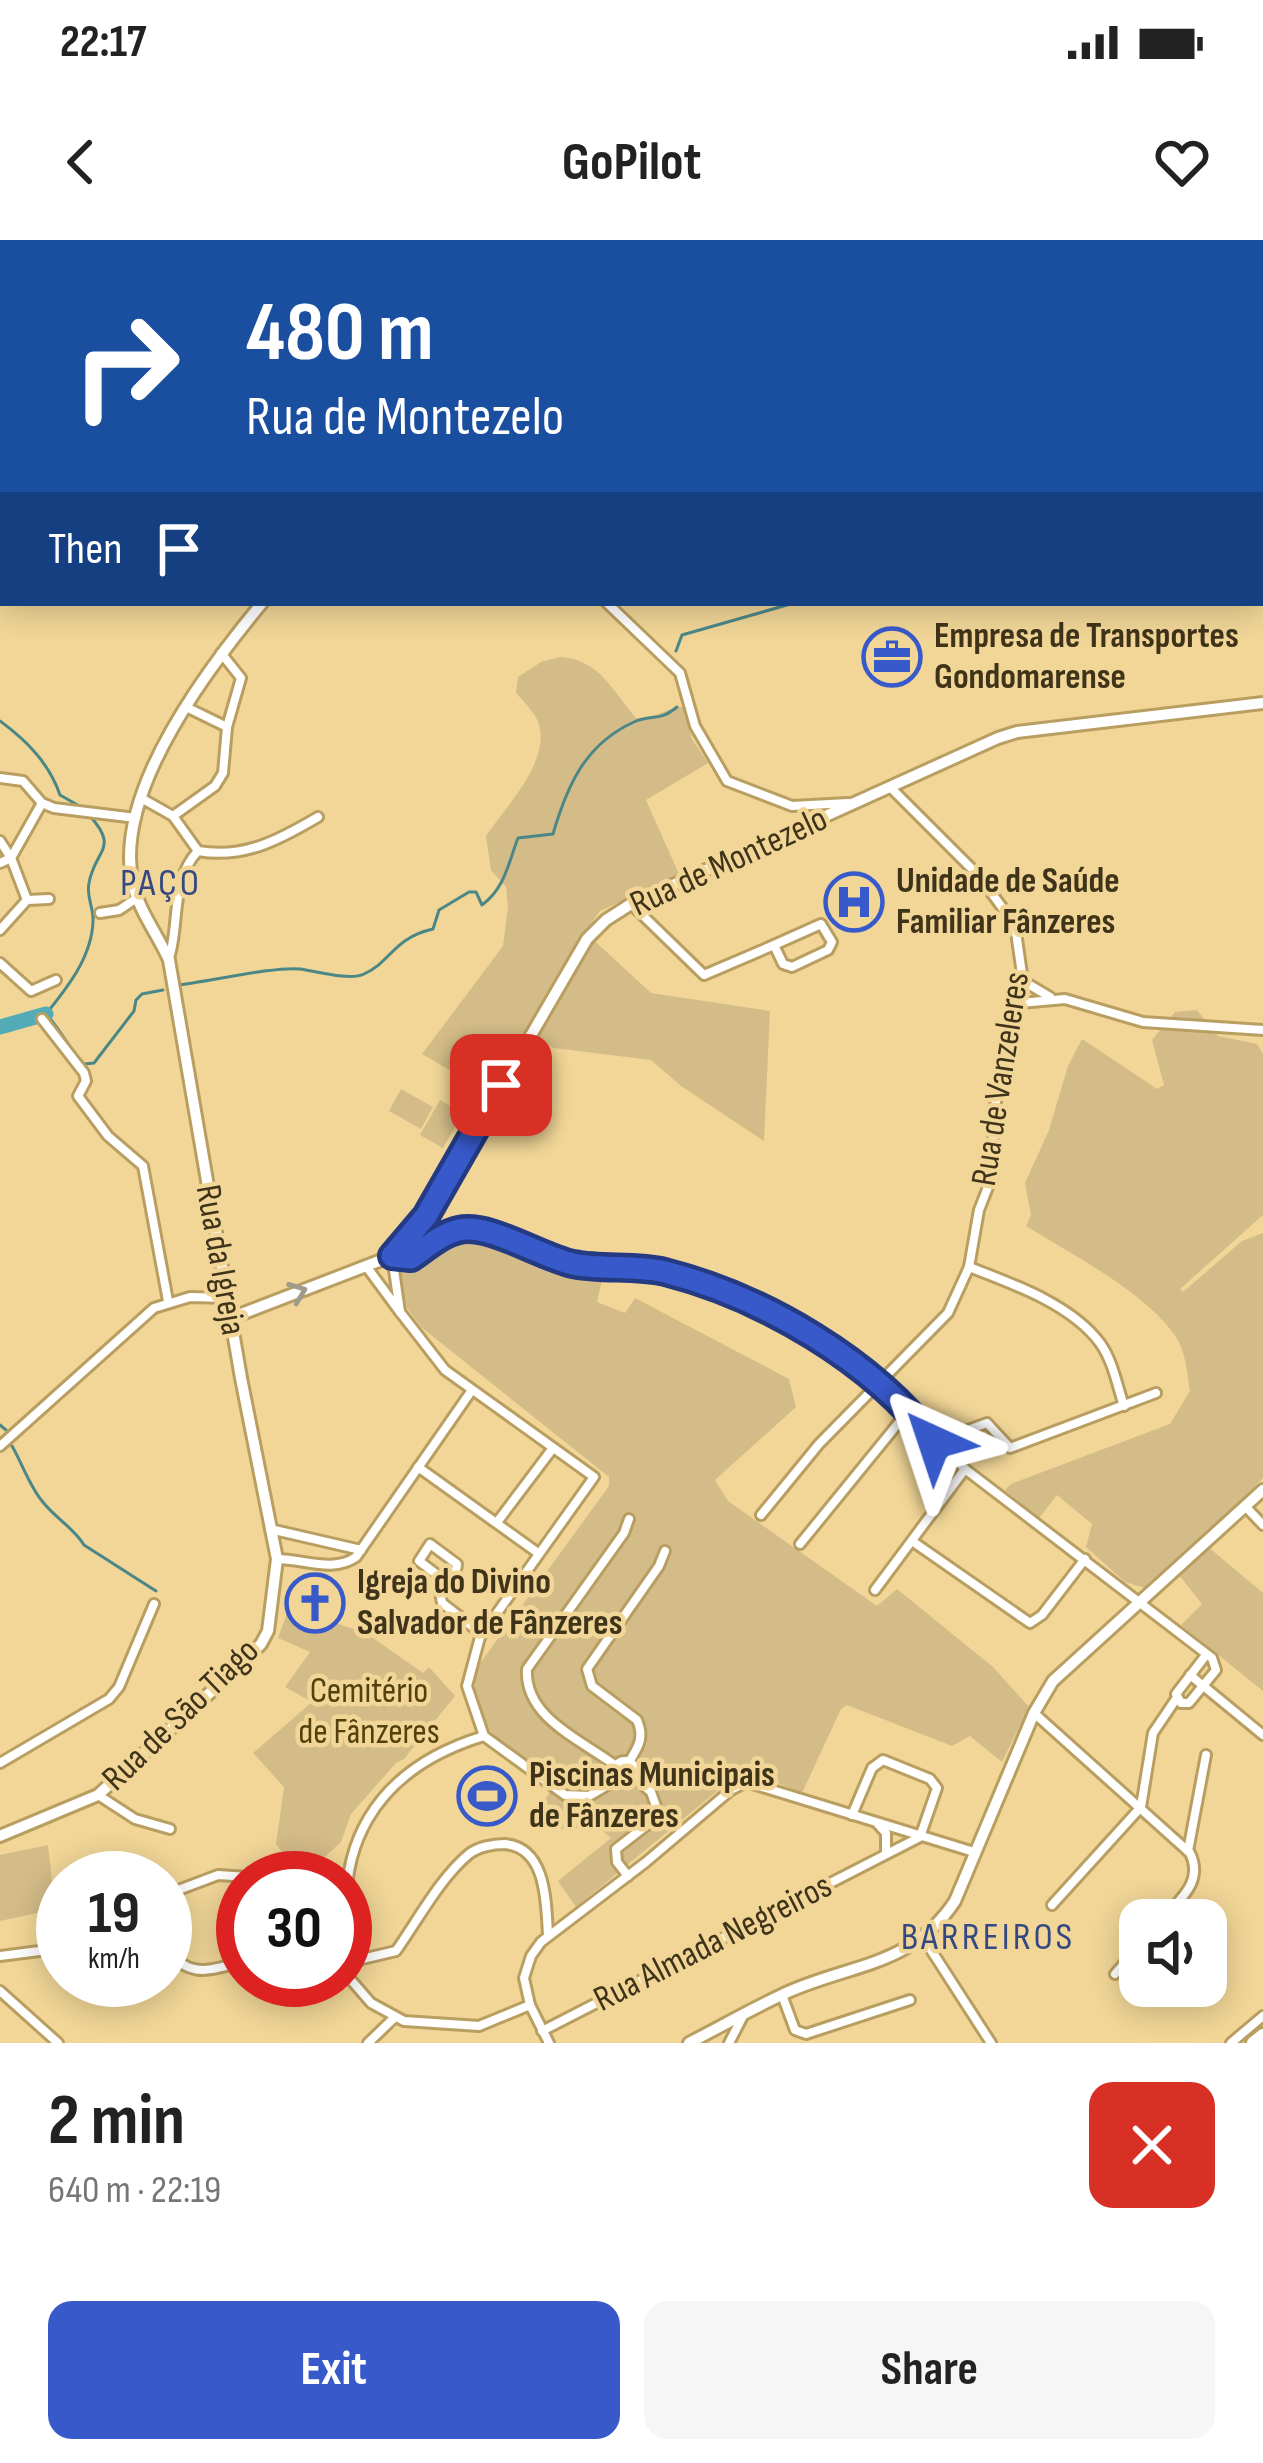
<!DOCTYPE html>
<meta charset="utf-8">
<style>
body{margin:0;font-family:"Sofia Sans Condensed",sans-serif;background:#f6f6f6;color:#222;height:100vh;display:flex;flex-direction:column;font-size:45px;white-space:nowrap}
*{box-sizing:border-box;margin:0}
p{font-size:39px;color:#767676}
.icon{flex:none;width:66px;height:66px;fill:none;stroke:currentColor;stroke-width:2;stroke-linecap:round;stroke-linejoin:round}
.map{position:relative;height:1803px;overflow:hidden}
.side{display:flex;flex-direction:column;background:#fff;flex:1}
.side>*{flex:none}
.hud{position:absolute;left:0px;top:0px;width:1263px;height:366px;box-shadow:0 6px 30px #0003;background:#1a4fa0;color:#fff;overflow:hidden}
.fabs{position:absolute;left:1119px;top:1659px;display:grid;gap:24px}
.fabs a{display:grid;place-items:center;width:108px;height:108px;border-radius:24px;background:#fff;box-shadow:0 6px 30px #0003;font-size:60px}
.speed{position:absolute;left:36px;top:1611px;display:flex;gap:24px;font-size:60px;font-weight:700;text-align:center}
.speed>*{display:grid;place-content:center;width:156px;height:156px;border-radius:50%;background:#fff;box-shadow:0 6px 30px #0003;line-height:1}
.speed small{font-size:30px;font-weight:400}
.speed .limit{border:18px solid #d22;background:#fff;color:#111}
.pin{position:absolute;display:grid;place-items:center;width:102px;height:102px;color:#fff;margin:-51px;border-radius:24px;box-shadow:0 6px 18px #0006}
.me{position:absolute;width:132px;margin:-66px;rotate:318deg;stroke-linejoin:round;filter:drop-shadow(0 0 9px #0008)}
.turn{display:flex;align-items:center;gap:42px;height:252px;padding:0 48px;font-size:54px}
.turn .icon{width:156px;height:156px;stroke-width:2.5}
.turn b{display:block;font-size:84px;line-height:102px}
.then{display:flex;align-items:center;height:114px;padding:0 48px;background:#0003;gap:24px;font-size:45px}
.round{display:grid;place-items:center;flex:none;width:126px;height:126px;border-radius:24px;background:#f6f6f6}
.summary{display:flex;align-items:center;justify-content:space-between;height:204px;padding:0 48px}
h1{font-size:72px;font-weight:700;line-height:90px}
.button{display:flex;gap:24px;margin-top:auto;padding:24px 48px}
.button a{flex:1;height:138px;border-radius:24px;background:#3759ca;color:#fff;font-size:48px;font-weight:700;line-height:138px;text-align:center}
.button a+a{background:#f6f6f6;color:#222}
.status{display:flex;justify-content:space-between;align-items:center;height:84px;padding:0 60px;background:#fff;direction:ltr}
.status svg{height:33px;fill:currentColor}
header{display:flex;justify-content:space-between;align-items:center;height:156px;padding:0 48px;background:#fff;font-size:54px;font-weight:700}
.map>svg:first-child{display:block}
.green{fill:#d4bc88}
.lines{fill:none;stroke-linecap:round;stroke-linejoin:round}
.stream{stroke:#4c8788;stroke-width:3}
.river{stroke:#52abb7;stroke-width:15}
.street-casing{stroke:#b99e61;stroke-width:14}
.secondary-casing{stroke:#b99e61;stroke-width:16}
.primary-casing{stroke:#b99e61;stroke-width:18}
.street{stroke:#fff;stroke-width:8}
.secondary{stroke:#fff;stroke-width:10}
.primary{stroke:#fff;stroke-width:12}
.oneway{stroke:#9f9a8c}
.route-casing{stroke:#243a83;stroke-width:30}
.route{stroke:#3759ca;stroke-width:21}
.labels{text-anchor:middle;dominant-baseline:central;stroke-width:9;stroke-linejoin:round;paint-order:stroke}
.poi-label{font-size:36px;font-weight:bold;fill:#3f341a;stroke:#f1d697;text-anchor:start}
.street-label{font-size:36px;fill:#3f341a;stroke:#f1d697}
.park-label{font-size:36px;fill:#52400d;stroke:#f1d697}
.neighbourhood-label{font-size:39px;letter-spacing:3px;fill:#344983;stroke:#f1d697}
</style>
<div class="status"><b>22:17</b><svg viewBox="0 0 49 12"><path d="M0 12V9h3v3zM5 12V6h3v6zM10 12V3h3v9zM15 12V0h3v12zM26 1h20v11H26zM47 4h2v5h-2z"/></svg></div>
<header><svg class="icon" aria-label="back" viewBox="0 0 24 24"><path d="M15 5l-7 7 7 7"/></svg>GoPilot<svg class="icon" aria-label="heart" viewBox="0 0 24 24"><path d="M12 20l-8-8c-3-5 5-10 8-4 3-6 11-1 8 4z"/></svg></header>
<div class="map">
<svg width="1263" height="1803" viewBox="0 0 1263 1803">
<rect width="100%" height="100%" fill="#f1d697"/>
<g class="green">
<polygon points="838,0 1196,0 1198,3 838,3"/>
<path d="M560,417c39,2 52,33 76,61 23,0 32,-12 49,-11l7,32 16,24 -62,37 33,74 -79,37 -15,21 66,61 119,18 -6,130 -83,-55 -30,-26 -97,-12 -22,-10 -31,62 -79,-46 81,-108 5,-39 -2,-20 -15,-17 -5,-34c19,-28 64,-74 53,-111 -3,-12 -15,-23 -23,-32l2,-16 23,-15z"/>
<path d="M1197,770l21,26 39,8 6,10v161l-83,74 3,3 59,-51 21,-8v245l-62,63 62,52v98l-82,-66 21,-21 -31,-39 -26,23 -20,-6 -39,-35 6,-23 -35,-29 -18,23 -34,-28 6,-6 159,-60 20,-33c-3,-17 -4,-39 -14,-54 -29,-44 -105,-83 -150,-111l5,-11 -6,-32 24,-53 19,-64 14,-27 75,50 7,-4 -12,-45 23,-28z"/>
<polygon points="401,849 433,867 421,889 389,871"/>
<polygon points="440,860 463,873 443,908 420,895"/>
<path d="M466,993c29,6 53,25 81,35 18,6 40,-1 55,12l-5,22 28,11 10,-15 154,81 7,28 -81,73 13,21 149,105 20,-17 96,78 36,40 -27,55 -32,-26 -18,10 -105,-41 -6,4 -39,84 -58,-24 -168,138 -18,-26 53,-43 -14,-12 -50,4 -8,-5 -3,-9 18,-32c-40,-29 -93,-60 -76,-118l131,-180v-9l-188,-150 -14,-19 -8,-40z"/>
<polygon points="289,1368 366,1393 423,1433 429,1427 455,1456 404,1519 396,1523 351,1574 341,1602 315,1626 316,1634 292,1638 286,1630 289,1622 276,1604 284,1547 253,1513 312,1462 285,1447 310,1412 278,1398"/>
<polygon points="48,1605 55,1669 0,1681 0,1615"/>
</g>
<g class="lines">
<g class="stream">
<polyline points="1260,55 1263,54"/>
<polyline points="1260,302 1263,303"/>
<polyline points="676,411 682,395 794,363"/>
<path d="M0,481c27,20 49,42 60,74l23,13"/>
<path d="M89,575c31,34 6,34 0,68 -3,13 5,26 4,38 -1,36 -26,67 -47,93 15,16 23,35 38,50l10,-1 40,-52 2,-11 6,-6 21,-4"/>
<path d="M178,745c28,-3 98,-19 122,-16 16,2 49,12 64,5 27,-12 29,-36 69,-45l6,-19 30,-18h7l6,13c23,-17 26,-41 36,-67l35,-4c14,-48 32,-90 81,-112 18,-8 25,0 43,-15"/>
<polyline points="0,1185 6,1190"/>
<path d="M12,1206c10,17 17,39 30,55 13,17 32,27 42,44l72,46"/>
</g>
<polyline class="river" points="0,787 46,774"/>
<defs>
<g id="street">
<polyline points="1248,0 1249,3"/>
<polyline points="632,3 632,0"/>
<polyline points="794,3 795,0"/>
<polyline points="949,3 958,0"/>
<polyline points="1260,27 1263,33"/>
<polyline points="607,363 680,433 695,486 727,541 792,566 848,563"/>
<polyline points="186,467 227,487"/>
<polyline points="0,538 23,541 42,563 54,568 136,578"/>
<path d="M141,558l32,18 25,35c46,8 81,-11 120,-34"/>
<polyline points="173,576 215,546 223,533 227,487 241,438 221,413"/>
<polyline points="0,601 11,618 0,623"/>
<polyline points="27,660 49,659"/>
<polyline points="631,664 704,735 774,705"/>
<polyline points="100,673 119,670 137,658"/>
<polygon points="821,684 832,702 828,710 792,727 783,724 774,705"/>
<polyline points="0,690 27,660 11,618 42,563"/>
<path d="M169,718c11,-33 1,-78 29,-107"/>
<polyline points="0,723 31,751 56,740"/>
<polyline points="1023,741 1050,757"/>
<polyline points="1020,763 1065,759 1143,782 1263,790"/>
<polyline points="42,779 84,833 86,841 78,856 108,896 143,926 168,1061"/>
<path d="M366,1026l34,46 -8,-56 19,2c15,-10 30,-24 47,-28 29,-7 82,26 113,33 31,7 62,2 92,9 90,20 178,74 245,137 20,19 36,41 57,60l247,189 4,12 -27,33h-8l-5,-9 30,-39"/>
<path d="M969,1027c44,17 102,37 131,76 13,18 17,42 24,63"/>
<polyline points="400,1072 445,1130 594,1237 480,1397 467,1446 484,1496 565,1555 589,1556 618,1539"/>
<polyline points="935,1202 987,1183 1010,1208 1156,1153"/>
<polyline points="0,1206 154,1068 190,1057 227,1058"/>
<polyline points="418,1227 538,1313"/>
<polyline points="1245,1266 1263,1285"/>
<polyline points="761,1275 819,1204 948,1073 969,1027 979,970 992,937 994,870 1023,741 1015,685 979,636 891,548"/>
<polyline points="498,1281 553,1208"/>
<polyline points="270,1289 361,1310"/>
<polyline points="912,1301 1030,1383 1042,1375 1085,1319"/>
<polyline points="800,1304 909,1170"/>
<path d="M277,1319c27,0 56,14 79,-2l116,-167"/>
<path d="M448,1343l-29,-22 11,-17 27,20c0,10 -11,20 -17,28l2,11 40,31"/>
<polyline points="875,1350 965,1229"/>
<polyline points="1190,1435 1263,1495"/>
<path d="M1034,1473l156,140c14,29 -10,46 -28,67"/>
<circle cx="625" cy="1532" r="11"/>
<path d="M629,1522c9,-15 16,-24 8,-42l-45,-34 -5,-17 72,-103 6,-15"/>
<polyline points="0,1523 109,1459 119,1447 154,1364"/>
<path d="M616,1526c-34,-26 -92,-48 -89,-97l97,-136 5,-14"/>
<polyline points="98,1555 135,1579 170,1589"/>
<polyline points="878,1584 886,1593 886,1614"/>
<polyline points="1188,1611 1206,1515"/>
<polyline points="628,1636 617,1622 616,1609 652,1581 657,1569 651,1552 634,1537"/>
<polyline points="165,1655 218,1635 262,1638"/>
<polyline points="1052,1665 1141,1567 1153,1493 1176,1459"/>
<polyline points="924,1699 991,1803"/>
<path d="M165,1710c28,29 42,20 78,12"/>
<polyline points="0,1716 63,1708"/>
<path d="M353,1719c-25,-110 22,-190 131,-223"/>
<path d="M345,1723l51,-12c22,-31 44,-73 73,-97 9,-7 24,-10 35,-10 43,3 42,59 44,91"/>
<polyline points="345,1733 371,1763 404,1781 479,1786 530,1765"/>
<polyline points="1115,1734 1140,1705"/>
<polyline points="0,1751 58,1803"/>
<polyline points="782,1755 795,1790 806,1794 910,1760"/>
<polyline points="542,1791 920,1597 937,1548 930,1539 883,1520 872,1528 852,1575"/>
<polyline points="368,1803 394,1778"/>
<polyline points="549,1803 530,1765 524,1738 531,1716 541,1702 646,1622 731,1550 746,1542 974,1612"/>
<polyline points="729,1803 742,1778"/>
<polyline points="1231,1803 1263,1776"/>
</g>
<g id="secondary">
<polyline points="345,0 346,3"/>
<polyline points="231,1078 392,1016 426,976 587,699 606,680 631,664 998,498 1017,492 1263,463"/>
<path d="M0,1596l98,-41 139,-127 24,-24 7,-13 9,-72 -36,-181 -72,-418c-11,-25 -30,-49 -36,-76 -21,-90 75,-216 129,-281"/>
<path d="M689,1803c33,-17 66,-36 99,-51 66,-29 124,-26 167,-91l79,-188 19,-32 210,-191"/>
</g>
<polyline id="primary" points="1253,1803 1263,1795"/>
</defs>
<use href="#street" class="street-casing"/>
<use href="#secondary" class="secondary-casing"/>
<use href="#primary" class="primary-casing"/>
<use href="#street" class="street"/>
<use href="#secondary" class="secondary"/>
<use href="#primary" class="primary"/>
</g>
<defs><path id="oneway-chevron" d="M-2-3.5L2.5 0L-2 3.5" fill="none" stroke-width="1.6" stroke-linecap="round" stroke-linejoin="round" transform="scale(3)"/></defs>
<use class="oneway" href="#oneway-chevron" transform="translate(298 1052) rotate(-21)"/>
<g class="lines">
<defs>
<path id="route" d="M501,845l-75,131 -34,40 19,2c15,-10 30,-24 48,-28 30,-7 82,27 114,34 30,6 62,1 92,8 98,25 208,89 269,170"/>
</defs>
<use href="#route" class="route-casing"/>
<use href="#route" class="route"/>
</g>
<defs>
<symbol id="office-ring" viewBox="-11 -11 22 22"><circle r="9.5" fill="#f1d697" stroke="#3759ca" stroke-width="1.5"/><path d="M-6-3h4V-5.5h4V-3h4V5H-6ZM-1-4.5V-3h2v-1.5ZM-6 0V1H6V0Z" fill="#3759ca"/></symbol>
<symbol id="hospital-ring" viewBox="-11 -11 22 22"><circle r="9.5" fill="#f1d697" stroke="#3759ca" stroke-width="1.5"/><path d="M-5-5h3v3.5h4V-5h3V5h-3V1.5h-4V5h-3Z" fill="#3759ca"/></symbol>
<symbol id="church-ring" viewBox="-11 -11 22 22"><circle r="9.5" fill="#f1d697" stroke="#3759ca" stroke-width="1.5"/><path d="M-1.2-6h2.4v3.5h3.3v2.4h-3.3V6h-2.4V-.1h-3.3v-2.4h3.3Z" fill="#3759ca"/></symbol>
<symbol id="stadium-ring" viewBox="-11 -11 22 22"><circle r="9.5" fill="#f1d697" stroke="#3759ca" stroke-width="1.5"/><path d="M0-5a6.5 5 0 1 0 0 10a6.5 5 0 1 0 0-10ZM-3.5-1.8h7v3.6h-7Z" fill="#3759ca"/></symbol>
</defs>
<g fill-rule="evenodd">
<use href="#office-ring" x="859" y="384" width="66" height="66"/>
<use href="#hospital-ring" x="821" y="629" width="66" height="66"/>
<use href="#church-ring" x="282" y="1330" width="66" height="66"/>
<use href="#stadium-ring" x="454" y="1523" width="66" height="66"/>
</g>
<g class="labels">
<g class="poi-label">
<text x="934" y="396">Empresa de Transportes<tspan x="934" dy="41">Gondomarense</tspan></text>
<text x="896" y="641">Unidade de Saúde<tspan x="896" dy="41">Familiar Fânzeres</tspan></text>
<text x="357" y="1342">Igreja do Divino<tspan x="357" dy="41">Salvador de Fânzeres</tspan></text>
<text x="529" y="1535">Piscinas Municipais<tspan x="529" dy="41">de Fânzeres</tspan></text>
</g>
<g class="street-label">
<text transform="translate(729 622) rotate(-25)">Rua de Montezelo</text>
<text transform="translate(1001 839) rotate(-81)">Rua de Vanzeleres</text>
<text transform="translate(220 1020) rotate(80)">Rua da Igreja</text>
<text transform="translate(181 1475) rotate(-44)">Rua de São Tiago</text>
<text transform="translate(713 1703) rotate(-27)">Rua Almada Negreiros</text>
</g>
<g class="park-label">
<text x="369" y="1451">Cemitério<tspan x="369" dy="41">de Fânzeres</tspan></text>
</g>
<g class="neighbourhood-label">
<text x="161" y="643">PAÇO</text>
<text x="988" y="1697">BARREIROS</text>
</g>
</g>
</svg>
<div class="fabs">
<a><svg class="icon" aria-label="sound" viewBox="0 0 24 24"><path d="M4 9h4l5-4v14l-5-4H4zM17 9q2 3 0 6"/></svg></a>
</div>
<div class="speed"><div>19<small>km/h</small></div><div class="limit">30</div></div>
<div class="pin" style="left:501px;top:845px;background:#d93025"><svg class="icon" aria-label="arrive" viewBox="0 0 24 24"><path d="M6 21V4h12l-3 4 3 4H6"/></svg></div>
<svg class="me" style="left:934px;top:1202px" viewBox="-20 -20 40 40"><path d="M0-17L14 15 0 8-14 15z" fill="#3759ca" stroke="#fff" stroke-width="4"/></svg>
<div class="hud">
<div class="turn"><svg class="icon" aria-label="right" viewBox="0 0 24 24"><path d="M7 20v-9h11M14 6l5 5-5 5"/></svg><div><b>480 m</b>Rua de Montezelo</div></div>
<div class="then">Then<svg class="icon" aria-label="arrive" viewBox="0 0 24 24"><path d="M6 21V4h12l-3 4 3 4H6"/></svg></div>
</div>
</div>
<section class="side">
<div class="summary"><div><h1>2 min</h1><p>640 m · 22:19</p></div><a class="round" style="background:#d93025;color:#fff"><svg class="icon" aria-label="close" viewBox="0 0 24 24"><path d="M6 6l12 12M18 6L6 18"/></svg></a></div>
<div class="button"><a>Exit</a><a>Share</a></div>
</section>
